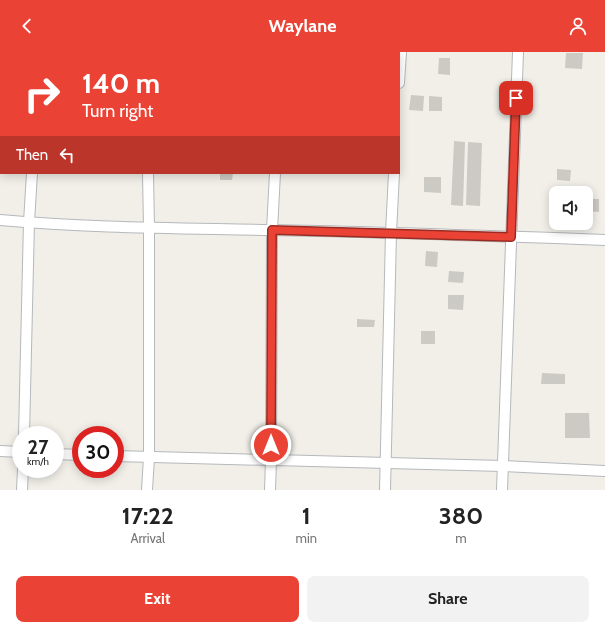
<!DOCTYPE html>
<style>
body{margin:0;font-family:Cabin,sans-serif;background:#f2f2f2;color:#222;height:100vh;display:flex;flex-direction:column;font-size:15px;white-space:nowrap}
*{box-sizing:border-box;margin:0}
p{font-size:13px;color:#767676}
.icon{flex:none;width:22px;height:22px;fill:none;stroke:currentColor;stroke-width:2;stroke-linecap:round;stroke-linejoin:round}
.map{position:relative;height:438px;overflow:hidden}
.details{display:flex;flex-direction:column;background:#fff;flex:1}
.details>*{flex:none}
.top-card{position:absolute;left:0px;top:0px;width:400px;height:122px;box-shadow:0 2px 10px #0003;background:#ea4335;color:#fff;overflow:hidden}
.fabs{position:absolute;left:549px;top:134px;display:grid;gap:8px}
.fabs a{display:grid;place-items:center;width:44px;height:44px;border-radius:8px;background:#fff;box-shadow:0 2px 10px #0003;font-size:20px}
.speed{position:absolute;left:12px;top:374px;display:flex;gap:8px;font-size:20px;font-weight:700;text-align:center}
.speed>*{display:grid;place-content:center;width:52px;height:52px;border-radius:50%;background:#fff;box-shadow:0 2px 10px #0003;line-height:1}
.speed small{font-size:10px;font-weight:400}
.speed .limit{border:6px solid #d22;background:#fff;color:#111}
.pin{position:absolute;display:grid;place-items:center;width:34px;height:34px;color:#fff;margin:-17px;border-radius:8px;box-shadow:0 2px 6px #0006}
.me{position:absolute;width:44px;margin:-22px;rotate:0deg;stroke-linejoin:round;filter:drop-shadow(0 0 3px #0008)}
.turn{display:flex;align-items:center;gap:14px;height:84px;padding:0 16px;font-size:18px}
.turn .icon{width:52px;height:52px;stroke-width:2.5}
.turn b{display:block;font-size:28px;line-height:34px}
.then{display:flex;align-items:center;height:38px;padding:0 16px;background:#0003;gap:8px;font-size:15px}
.eta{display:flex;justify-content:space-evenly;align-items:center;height:68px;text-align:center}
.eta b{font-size:24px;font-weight:700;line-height:28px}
.button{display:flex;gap:8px;margin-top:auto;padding:8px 16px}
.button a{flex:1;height:46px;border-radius:8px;background:#ea4335;color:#fff;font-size:16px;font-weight:700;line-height:46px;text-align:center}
.button a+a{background:#f2f2f2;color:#222}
header{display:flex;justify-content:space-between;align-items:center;height:52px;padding:0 16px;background:#ea4335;color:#fff;font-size:18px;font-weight:700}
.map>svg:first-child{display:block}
.building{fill:#cccac5}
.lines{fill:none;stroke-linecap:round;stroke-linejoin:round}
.minor-casing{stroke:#b5b8bc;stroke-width:12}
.minor{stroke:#fff;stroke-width:10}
.route-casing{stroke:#982c22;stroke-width:10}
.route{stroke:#ea4335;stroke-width:7}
</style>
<header><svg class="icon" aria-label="back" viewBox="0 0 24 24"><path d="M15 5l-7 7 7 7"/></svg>Waylane<svg class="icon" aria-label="person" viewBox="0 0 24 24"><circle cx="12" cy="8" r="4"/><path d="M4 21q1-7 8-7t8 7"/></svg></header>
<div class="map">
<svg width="605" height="438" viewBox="0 0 605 438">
<rect width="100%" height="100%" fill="#f1efe8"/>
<g class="building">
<polygon points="566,1 583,1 582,17 565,16"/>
<polygon points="439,6 450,6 450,23 438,22"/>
<polygon points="411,43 424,44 423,59 409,58"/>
<polygon points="429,44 442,45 442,59 429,59"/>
<polygon points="454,89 465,90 463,154 451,153"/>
<polygon points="468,90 482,91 480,154 466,153"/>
<polygon points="557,117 571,118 570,129 557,128"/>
<polygon points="220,121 233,121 232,128 220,128"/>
<polygon points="424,125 441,125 441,141 424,140"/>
<polygon points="586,147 599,147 599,160 586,159"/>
<polygon points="426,199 438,200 437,215 425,214"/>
<polygon points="449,219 464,220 463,231 448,230"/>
<polygon points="448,243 464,243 463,258 448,257"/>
<polygon points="357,267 375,268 374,275 357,275"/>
<rect x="421" y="279" width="14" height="13"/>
<polygon points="542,321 565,322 565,332 541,332"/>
<polygon points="565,361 589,361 590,386 565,386"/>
</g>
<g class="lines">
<defs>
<g id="minor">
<polyline points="138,0 139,1"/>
<polyline points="38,1 38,0"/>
<polyline points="260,1 262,0"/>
<polyline points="282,1 282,0"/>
<polyline points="399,31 401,0"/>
<path d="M0,168c90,8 180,8 270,10 112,2 224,6 335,10"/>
<polyline points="24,383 29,170 32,121"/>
<polyline points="0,399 21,400"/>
<polyline points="55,402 81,403"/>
<polyline points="115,404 503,414 605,419"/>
<polyline points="22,438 23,417"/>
<polyline points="147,438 149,405 149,176 148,121"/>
<polyline points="270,438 271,408 272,178 275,121"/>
<polyline points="385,438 391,181 394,121"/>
<polyline points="502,438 518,0"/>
</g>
</defs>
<use href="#minor" class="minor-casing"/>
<use href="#minor" class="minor"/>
</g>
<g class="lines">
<defs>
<polyline id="route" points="271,393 272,178 511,185 516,46"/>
</defs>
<use href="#route" class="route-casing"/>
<use href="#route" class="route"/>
</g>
</svg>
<div class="fabs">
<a><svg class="icon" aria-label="sound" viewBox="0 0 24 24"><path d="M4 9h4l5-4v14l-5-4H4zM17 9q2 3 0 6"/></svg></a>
</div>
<div class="speed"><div>27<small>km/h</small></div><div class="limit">30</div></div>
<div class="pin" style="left:516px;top:46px;background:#d93025"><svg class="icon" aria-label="arrive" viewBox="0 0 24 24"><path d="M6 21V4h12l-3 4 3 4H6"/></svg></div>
<svg class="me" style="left:271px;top:393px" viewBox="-20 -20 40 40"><circle r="17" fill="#ea4335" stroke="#fff" stroke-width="3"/><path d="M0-11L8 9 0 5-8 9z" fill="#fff"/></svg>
<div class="top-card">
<div class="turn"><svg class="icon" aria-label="right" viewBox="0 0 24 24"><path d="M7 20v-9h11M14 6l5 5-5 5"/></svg><div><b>140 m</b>Turn right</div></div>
<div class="then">Then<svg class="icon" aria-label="left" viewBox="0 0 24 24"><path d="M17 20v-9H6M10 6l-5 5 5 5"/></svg></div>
</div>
</div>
<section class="details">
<div class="eta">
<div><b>17:22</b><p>Arrival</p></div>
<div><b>1</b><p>min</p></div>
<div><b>380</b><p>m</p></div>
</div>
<div class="button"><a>Exit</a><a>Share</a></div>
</section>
